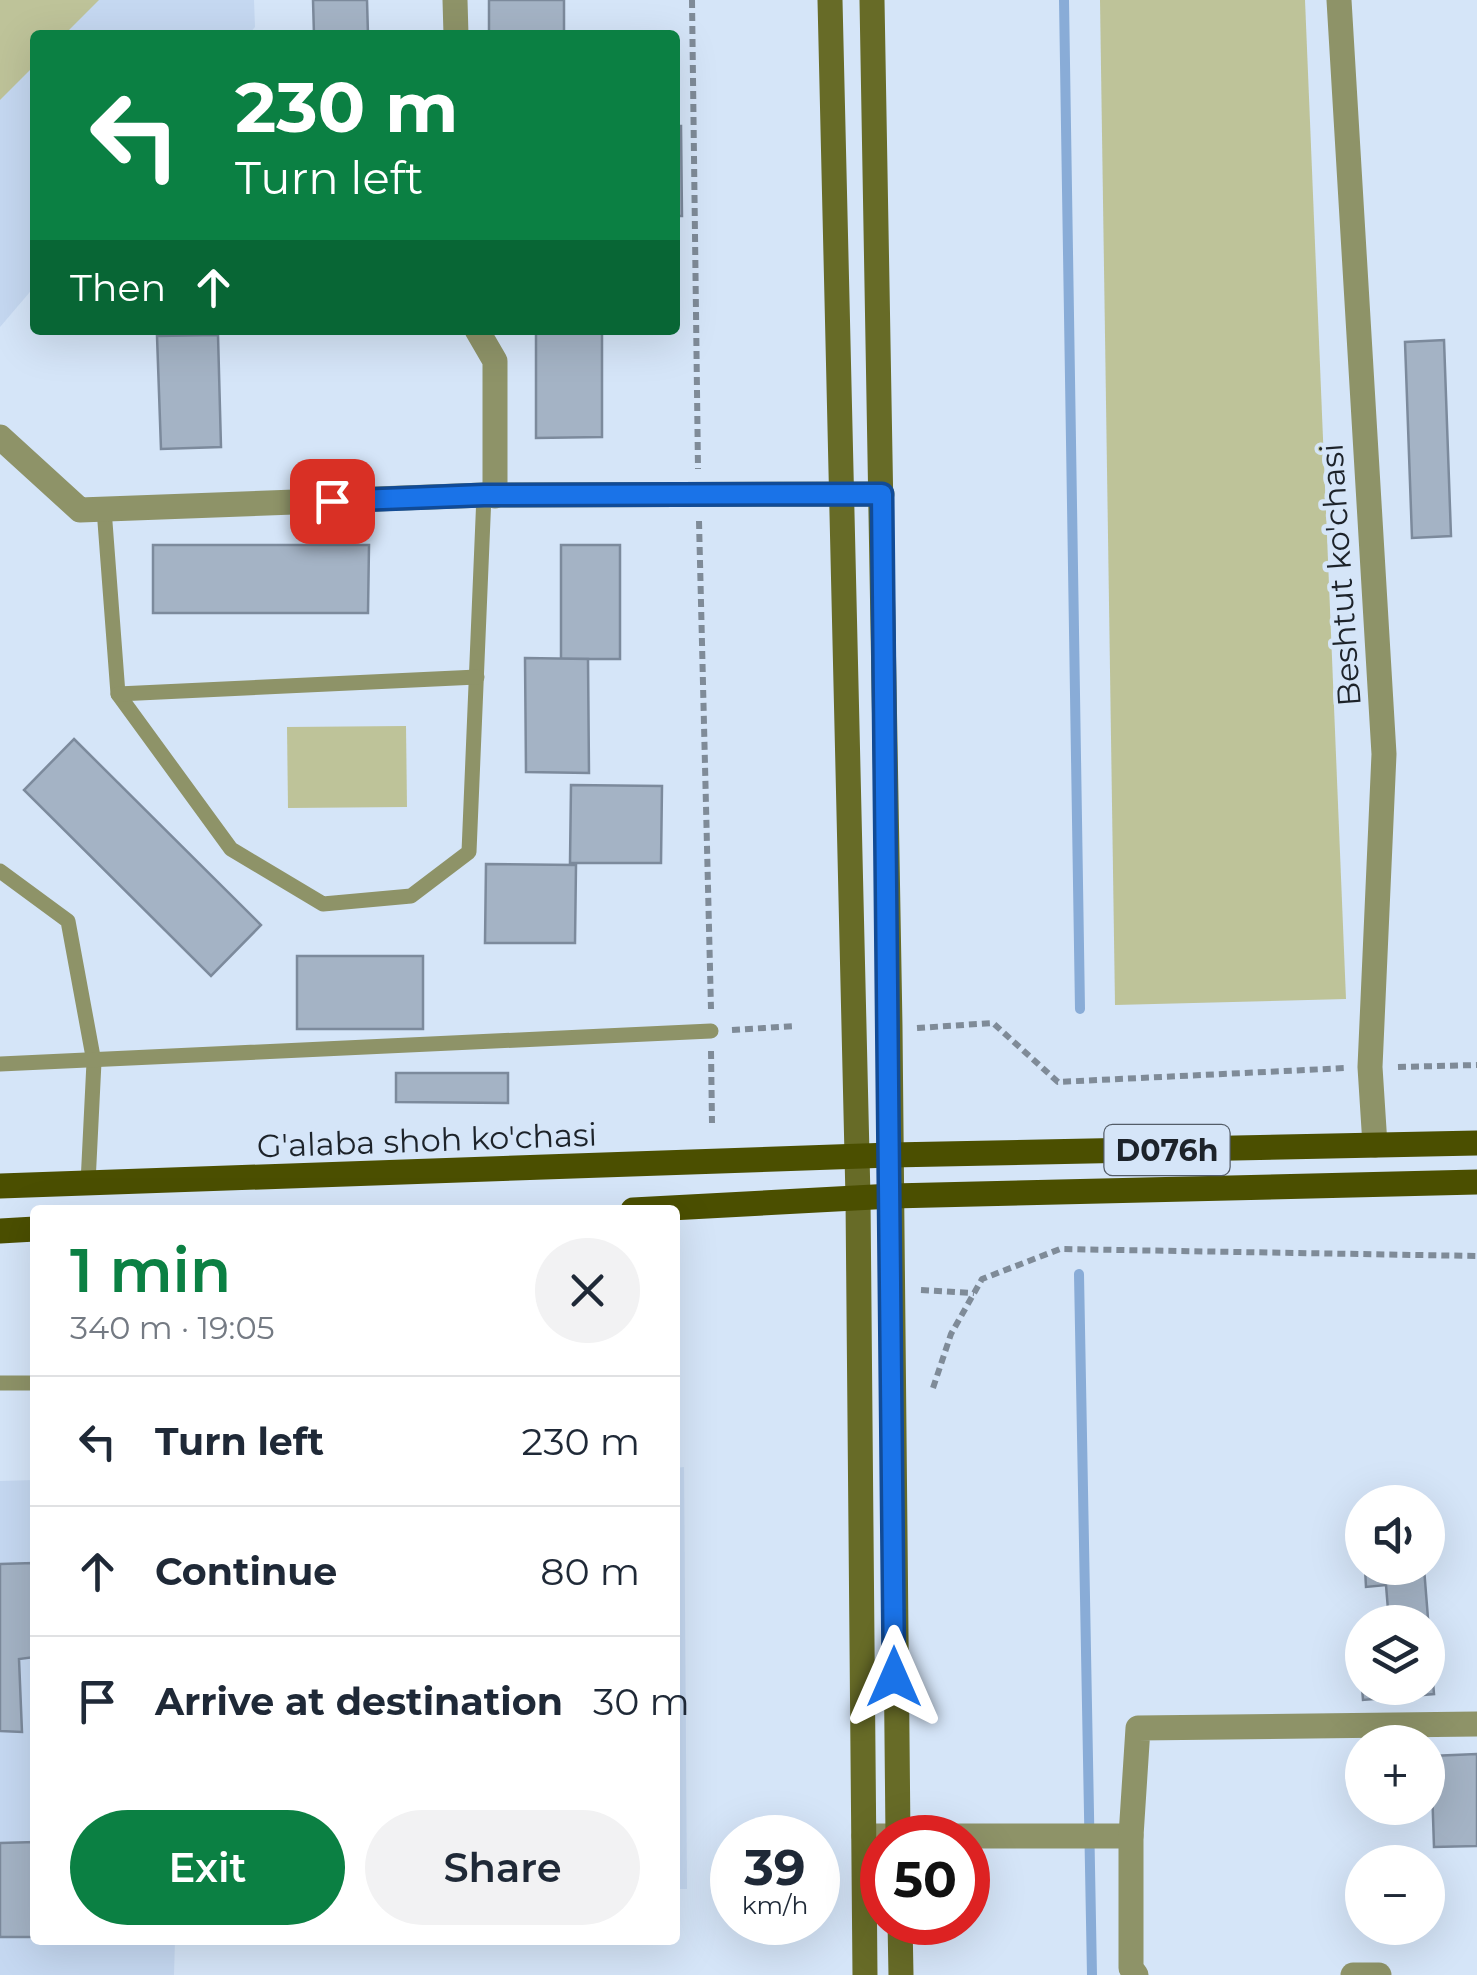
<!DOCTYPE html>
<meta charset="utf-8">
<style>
body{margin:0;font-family:Montserrat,sans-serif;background:#f2f2f3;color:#1f2937;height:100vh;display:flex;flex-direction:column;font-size:38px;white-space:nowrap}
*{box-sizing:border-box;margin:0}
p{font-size:32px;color:#747a83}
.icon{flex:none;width:55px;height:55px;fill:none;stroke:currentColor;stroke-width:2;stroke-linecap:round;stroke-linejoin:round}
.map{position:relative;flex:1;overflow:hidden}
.drawer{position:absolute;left:30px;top:1205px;width:650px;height:740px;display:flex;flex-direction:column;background:#fff;border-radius:10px;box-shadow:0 10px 40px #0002}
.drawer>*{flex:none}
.banner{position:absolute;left:30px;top:30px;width:650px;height:305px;border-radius:10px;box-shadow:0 10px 40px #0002;background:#0b8043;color:#fff;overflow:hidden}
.buttons{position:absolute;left:1345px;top:1485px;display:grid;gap:20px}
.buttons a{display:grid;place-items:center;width:100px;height:100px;border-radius:50%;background:#fff;box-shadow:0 10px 40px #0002;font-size:50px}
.speed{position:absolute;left:710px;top:1815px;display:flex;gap:20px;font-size:50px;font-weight:700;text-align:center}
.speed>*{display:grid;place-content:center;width:130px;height:130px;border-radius:50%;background:#fff;box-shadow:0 10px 40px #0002;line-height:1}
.speed small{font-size:25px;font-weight:400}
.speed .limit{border:15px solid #d22;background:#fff;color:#111}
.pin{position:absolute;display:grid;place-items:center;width:85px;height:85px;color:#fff;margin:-42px;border-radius:20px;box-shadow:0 5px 15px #0006}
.me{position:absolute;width:110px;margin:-55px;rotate:0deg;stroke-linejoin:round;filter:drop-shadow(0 0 8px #0008)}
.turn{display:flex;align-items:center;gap:35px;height:210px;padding:0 40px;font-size:45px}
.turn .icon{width:130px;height:130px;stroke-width:2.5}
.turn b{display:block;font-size:70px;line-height:85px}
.then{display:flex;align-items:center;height:95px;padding:0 40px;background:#0003;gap:20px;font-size:38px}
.round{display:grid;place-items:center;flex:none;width:105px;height:105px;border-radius:52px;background:#f2f2f3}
.summary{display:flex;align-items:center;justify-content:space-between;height:170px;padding:0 40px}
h1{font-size:60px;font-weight:600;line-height:75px;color:#0b8043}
.button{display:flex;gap:20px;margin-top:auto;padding:20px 40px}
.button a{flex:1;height:115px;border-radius:60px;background:#0b8043;color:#fff;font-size:40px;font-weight:600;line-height:115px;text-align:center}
.button a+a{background:#f2f2f3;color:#1f2937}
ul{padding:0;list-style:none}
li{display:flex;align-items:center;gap:30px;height:130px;padding:0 40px;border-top:2px solid #e0e1e3}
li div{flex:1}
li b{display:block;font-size:38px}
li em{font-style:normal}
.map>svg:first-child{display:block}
.built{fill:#c5d8f1}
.green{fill:#bec399}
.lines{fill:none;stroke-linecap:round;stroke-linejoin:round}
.stream{stroke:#89acd7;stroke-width:10}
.building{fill:#a4b3c5;stroke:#7c8a9c;stroke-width:2.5}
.path{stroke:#7f8b98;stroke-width:6;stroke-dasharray:8 5;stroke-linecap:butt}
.service{stroke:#8e9368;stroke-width:15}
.minor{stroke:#8e9368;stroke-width:25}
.secondary{stroke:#676b27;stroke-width:25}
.primary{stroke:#4b4f00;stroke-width:25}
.route-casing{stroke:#114b97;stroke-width:25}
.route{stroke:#1a73e8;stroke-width:18}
.labels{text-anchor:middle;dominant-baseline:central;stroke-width:9;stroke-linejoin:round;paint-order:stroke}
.shield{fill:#d5e5f8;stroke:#545d68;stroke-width:2.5}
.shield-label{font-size:30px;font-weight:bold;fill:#1d232a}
.street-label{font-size:32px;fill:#1d232a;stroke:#d5e5f8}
</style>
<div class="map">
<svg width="1477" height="1975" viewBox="0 0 1477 1975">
<rect width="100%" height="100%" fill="#d5e5f8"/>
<g class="built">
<polygon points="0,0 254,0 255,27 248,35 35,35 35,286 0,327"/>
<polygon points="684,1467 687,1889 675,1889 675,1468"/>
<polygon points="35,1480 35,1940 175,1940 174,1975 0,1975 0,1481"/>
</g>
<g class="green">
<polygon points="0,0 99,0 64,35 35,35 35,65 0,100"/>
<polygon points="1100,0 1305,0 1346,999 1115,1005"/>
<polygon points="406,726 407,807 288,808 287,727"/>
</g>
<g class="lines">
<g class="stream">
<polyline points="1064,0 1080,1009"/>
<polyline points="1079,1274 1092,1975"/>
</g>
</g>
<g class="building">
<polygon points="313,0 367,0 368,35 314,35"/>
<rect x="489" y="0" width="75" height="35"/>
<polygon points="675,126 681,126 682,216 675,216"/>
<rect x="189" y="330" width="58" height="3"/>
<polygon points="536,330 602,330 602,437 536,438"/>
<polygon points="218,335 221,447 161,449 157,336"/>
<polygon points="1444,340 1451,536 1412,538 1405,342"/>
<polygon points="153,545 369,545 368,613 153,613"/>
<rect x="561" y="545" width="59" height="114"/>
<polygon points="525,658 588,659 589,773 526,772"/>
<polygon points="74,739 261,925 211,976 24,790"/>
<polygon points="571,785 662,786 661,863 570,863"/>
<polygon points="486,864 576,865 575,943 485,943"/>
<rect x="297" y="956" width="126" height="73"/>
<polygon points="396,1073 508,1073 508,1103 396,1102"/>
<polygon points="33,1563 35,1657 19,1659 22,1732 0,1731 0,1564"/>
<polygon points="1365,1568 1424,1568 1434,1694 1363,1700 1359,1647 1362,1647 1362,1688 1428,1688 1428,1622 1389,1622 1386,1585 1366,1587"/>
<polygon points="1477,1754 1477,1846 1434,1847 1431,1756"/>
<polygon points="35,1842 35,1937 0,1937 0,1843"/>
</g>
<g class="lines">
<g class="path">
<polyline points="692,0 698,469"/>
<polyline points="699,521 711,1009"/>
<polyline points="917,1028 993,1023 1058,1082 1346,1068"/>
<polyline points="732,1030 796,1026"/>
<polyline points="711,1051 712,1123"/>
<polyline points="1398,1067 1477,1065"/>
<polyline points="921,1290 974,1293"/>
<polyline points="933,1388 951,1334 982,1279 1060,1249 1477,1256"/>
</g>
<g class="service">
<polyline points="104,509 118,694 231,849 323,904 411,896 469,852 484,495"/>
<polyline points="118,694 477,677"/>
<polyline points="0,871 68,921 94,1062 88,1183"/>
<polyline points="0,1064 711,1031"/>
<polyline points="0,1383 35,1383"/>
</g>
<g class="minor">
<polyline points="455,0 456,35"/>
<polyline points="1339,0 1384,754 1370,1067 1375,1145"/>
<polyline points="477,330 495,361 495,496"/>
<polyline points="0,437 80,510 484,495 882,494"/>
<polyline points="864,1836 1131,1836"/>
<polyline points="1136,1975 1131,1968 1131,1836 1138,1728 1477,1724"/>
<polyline points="1353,1975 1379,1975"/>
</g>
<g class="secondary">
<polyline points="830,0 858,1198 865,1975"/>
<polyline points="872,0 890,1027 898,1838"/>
<polyline points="900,1922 901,1975"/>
</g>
<g class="primary">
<polyline points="0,1186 891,1155 1477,1143"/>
<polyline points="633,1210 892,1196 1477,1182"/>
<polyline points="0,1231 35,1229"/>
</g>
</g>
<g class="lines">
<defs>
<polyline id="route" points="332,501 484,495 882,494 894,1677"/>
</defs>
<use href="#route" class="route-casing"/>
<use href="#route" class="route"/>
</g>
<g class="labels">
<rect class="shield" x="1104.5" y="1125" width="125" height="50" rx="8"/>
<g class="shield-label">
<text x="1167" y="1150">D076h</text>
</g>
<g class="street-label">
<text transform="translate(1340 575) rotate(-94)">Beshtut ko'chasi</text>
<text transform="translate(427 1140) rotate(-2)">G'alaba shoh ko'chasi</text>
</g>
</g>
</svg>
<div class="buttons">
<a><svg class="icon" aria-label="sound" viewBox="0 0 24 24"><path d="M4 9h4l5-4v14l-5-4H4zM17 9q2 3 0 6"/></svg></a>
<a><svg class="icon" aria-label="layers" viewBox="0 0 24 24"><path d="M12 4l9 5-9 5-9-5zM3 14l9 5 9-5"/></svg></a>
<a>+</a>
<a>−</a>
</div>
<div class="speed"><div>39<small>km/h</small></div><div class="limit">50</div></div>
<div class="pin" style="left:332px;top:501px;background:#d93025"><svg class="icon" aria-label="arrive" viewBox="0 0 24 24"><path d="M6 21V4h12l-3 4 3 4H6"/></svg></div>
<svg class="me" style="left:894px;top:1677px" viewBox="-20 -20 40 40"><path d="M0-17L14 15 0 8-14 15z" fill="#1a73e8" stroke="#fff" stroke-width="4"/></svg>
<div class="banner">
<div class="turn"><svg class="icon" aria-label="left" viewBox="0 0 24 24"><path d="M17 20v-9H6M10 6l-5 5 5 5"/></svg><div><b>230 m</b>Turn left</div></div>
<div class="then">Then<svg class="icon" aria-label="ahead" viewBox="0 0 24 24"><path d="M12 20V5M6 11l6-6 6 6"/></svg></div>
</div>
<section class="drawer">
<div class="summary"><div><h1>1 min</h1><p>340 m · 19:05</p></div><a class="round"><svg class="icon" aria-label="close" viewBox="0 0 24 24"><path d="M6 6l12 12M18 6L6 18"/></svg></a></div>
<ul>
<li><svg class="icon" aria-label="left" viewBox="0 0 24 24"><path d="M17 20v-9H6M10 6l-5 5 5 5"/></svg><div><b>Turn left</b></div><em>230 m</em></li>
<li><svg class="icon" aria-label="ahead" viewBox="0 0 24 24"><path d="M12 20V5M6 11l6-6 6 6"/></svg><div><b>Continue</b></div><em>80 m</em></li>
<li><svg class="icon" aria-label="arrive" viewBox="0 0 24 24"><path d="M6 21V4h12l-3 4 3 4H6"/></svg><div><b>Arrive at destination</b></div><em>30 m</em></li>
</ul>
<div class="button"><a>Exit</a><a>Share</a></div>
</section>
</div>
